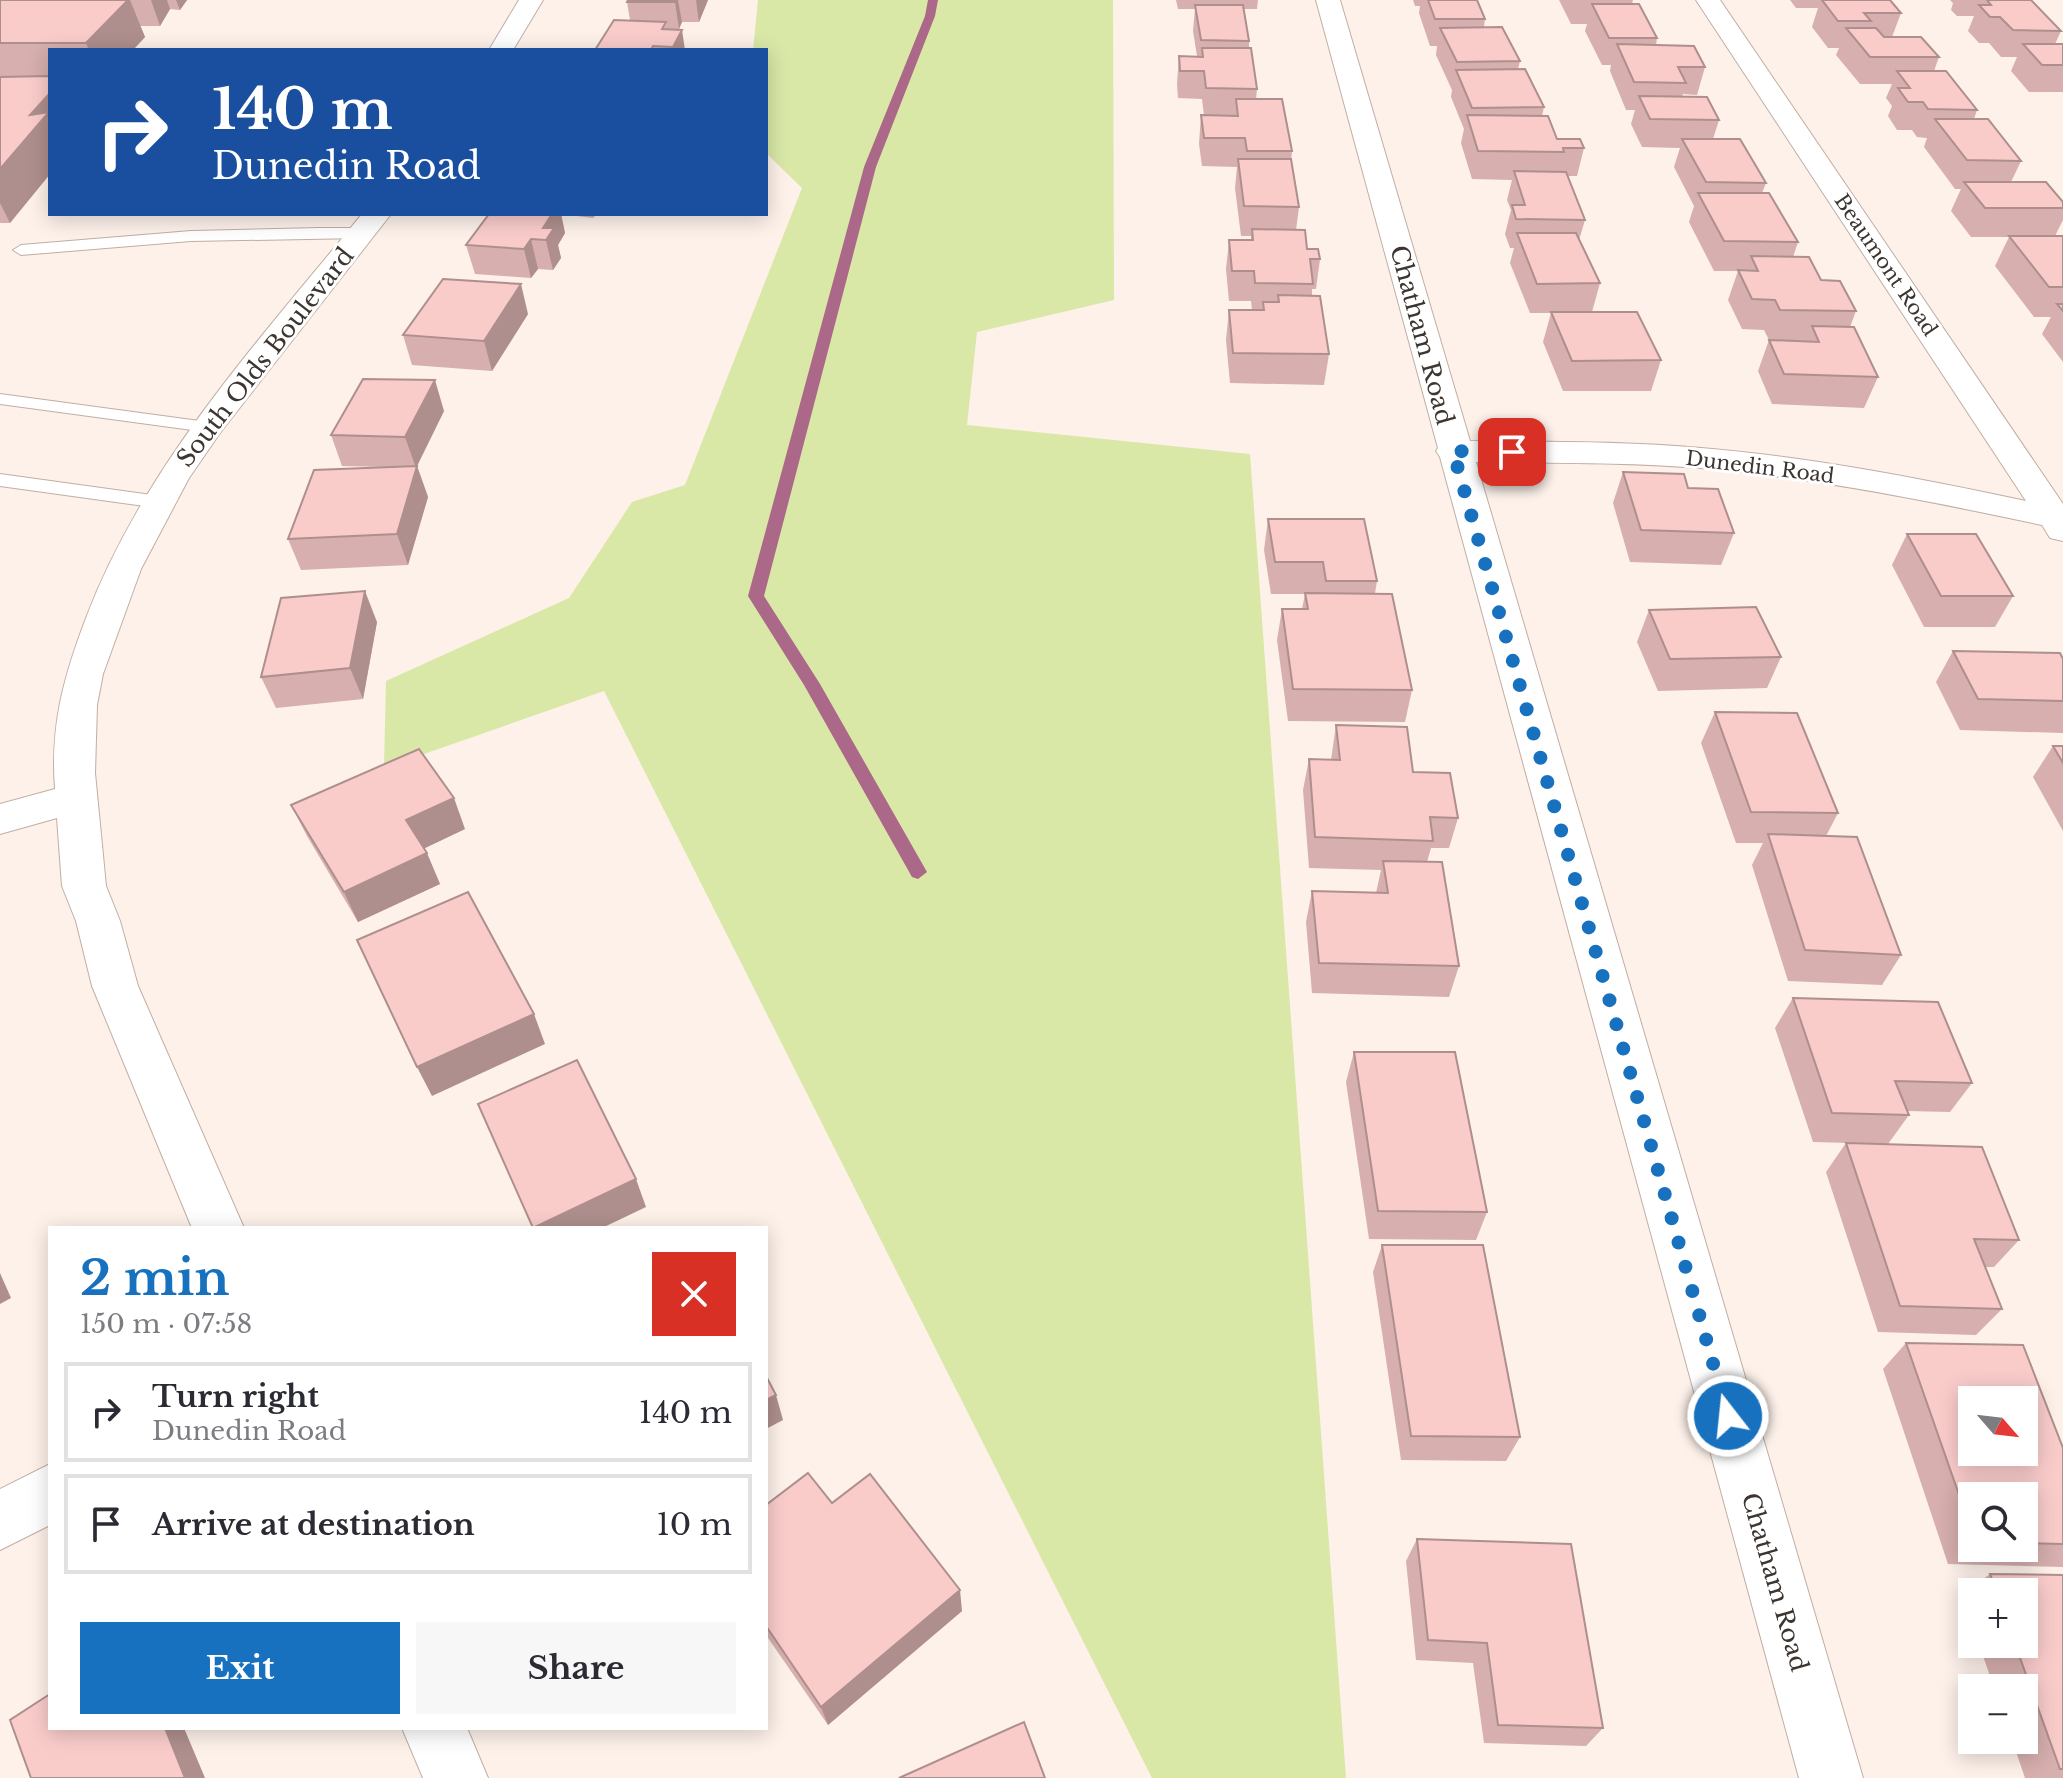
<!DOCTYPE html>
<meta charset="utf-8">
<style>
body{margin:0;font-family:"Libre Baskerville",serif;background:#f7f7f7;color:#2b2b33;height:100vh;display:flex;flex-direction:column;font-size:30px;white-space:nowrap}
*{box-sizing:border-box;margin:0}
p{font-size:26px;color:#7c7c81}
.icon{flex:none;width:44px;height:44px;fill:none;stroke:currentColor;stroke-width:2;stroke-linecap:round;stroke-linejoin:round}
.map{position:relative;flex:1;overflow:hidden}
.details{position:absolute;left:48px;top:1226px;width:720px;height:504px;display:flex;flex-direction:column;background:#fff;border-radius:0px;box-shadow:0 4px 20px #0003}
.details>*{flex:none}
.top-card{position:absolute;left:48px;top:48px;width:720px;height:168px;border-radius:0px;box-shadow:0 4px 20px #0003;background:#1a4fa0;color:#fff;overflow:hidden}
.needle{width:52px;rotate:118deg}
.fabs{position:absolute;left:1958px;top:1386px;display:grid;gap:16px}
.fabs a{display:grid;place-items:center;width:80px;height:80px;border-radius:0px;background:#fff;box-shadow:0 4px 20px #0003;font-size:40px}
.pin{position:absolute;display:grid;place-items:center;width:68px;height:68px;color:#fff;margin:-34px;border-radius:16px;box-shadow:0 4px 12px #0006}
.me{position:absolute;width:88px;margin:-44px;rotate:344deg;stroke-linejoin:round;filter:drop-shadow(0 0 6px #0008)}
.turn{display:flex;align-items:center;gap:28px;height:168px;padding:0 32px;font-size:36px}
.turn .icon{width:104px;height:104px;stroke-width:2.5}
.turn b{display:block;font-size:56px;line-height:68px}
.round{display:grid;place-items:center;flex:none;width:84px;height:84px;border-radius:0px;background:#f7f7f7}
.headline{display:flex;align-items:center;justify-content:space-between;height:136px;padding:0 32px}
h1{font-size:48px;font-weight:700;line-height:60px;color:#1871be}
.cta{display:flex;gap:16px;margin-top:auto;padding:16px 32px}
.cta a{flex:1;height:92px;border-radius:0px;background:#1871be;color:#fff;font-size:32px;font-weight:700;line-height:92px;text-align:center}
.cta a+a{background:#f7f7f7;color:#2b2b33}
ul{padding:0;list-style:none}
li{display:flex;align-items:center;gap:24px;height:100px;margin:0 16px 12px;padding:0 16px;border:4px solid #e1e1e2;border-radius:0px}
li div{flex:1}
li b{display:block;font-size:30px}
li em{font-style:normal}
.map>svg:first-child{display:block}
.green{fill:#d9e8a7}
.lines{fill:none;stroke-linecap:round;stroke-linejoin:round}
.stream{fill:#ab6888;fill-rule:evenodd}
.service-casing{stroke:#c1aea3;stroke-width:2}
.minor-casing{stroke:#c1aea3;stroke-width:2}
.service{fill:#fff;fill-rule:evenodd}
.minor{fill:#fff;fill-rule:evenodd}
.wall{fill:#d6afae;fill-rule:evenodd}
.shaded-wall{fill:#ae8f8d}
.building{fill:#f9ccca;stroke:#ae8f8d;stroke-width:2;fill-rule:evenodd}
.route{stroke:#1871be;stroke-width:14;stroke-dasharray:0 25.2}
.labels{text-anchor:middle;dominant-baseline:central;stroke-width:6;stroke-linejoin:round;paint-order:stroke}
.far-street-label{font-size:20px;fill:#3c3530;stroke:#fff}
.street-label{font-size:24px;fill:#3c3530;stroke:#fff}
</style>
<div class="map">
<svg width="2063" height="1778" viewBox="0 0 2063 1778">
<rect width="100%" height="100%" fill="#fdf1ea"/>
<polygon class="green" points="758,0 1113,0 1114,300 977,332 967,425 1250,454 1346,1778 1152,1778 604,691 384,768 386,681 569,598 632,502 685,485 802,188 766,153 766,50 753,50"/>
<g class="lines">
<polygon class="stream" points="928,0 938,0 935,16 876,167 764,596 820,684 927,872 918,879 912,877 804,685 748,596 864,167 925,16"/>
<defs>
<g id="service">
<polygon points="319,228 362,228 370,233 362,238 191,241 21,255 13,250 21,245 191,231"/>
<polygon points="0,394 207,422 216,427 207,432 0,404"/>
<polygon points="0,474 159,496 169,502 159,508 0,486"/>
</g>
<g id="minor">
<polygon points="519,0 543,0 513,50 489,50"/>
<path d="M1316,0h24l130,441c77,1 154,0 231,7 109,9 217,30 325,53l-330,-501h24l343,504v37l-13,-3 -8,-13c-113,-24 -226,-47 -342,-57 -74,-6 -150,-5 -224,-6l387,1316h-64l-359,-1321 -4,-6 2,-3z"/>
<path d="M362,214h29l-171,219 -31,45 -48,91 -38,105 -6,31 -2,68 11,113 14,35 18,65 106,242h-52l-100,-242 -16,-65 -14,-35 -5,-68 -57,16v-30l55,-15c-5,-64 9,-113 31,-171 59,-155 173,-277 276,-404z"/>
<polygon points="50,1464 50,1525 0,1550 0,1489"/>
<polygon points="402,1728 467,1728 488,1778 423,1778"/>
</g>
</defs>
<use href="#service" class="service-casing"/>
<use href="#minor" class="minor-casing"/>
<use href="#service" class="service"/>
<use href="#minor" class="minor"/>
</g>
<g class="wall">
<polygon points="0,0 187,0 180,10 170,9 160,26 140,26 145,37 133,50 50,50 50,174 10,223 0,223"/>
<polygon points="628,0 708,0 699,22 682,22 679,29 667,29 685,50 595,50 630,20 627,2"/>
<polygon points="1176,0 1258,0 1257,9 1243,9 1249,41 1249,48 1257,89 1256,99 1292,151 1291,161 1299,207 1296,230 1307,249 1320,259 1316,289 1312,289 1312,296 1329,354 1324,385 1230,383 1226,340 1229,310 1252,310 1251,301 1229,301 1226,269 1229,240 1251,240 1251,236 1241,236 1235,188 1237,167 1202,166 1199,144 1201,115 1204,115 1202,99 1178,98 1177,84 1179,56 1197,56 1193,31 1195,9 1178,9"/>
<polygon points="1413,0 1477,0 1485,19 1484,27 1520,61 1518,69 1544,107 1542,116 1557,139 1584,148 1577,176 1568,176 1585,220 1579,240 1600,283 1592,312 1661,360 1651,391 1563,391 1543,342 1551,313 1530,313 1510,263 1514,248 1510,248 1505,234 1511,210 1507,200 1512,180 1472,179 1461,143 1464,129 1451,97 1452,90 1436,55 1437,46 1430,46 1419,13 1420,6 1415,6"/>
<polygon points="1559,0 1633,0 1632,4 1657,38 1656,45 1705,67 1697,95 1683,94 1682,97 1719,120 1713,139 1766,183 1762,193 1798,242 1793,257 1856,311 1850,327 1878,377 1864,408 1772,404 1758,371 1769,340 1807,341 1769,340 1764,330 1742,329 1728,300 1738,271 1714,271 1689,222 1694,206 1674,167 1680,148 1642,147 1631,124 1635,110 1626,110 1610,71 1611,65 1602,65 1585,31 1587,24 1571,24"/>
<polygon points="1790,0 1890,0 1901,13 1892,37 1939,57 1934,71 1977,110 1974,119 2021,161 2011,182 2063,202 2063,220 2055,236 2063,236 2063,362 2042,334 2051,317 2034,317 1995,266 2009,237 1971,237 1951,211 1961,189 1955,189 1924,147 1927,138 1917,137 1912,130 1897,130 1888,116 1892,106 1886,98 1892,84 1860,84 1836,55 1839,48 1828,48 1812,27 1818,8 1796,8"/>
<polygon points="1950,0 2031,0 2061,31 2055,44 2063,44 2063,92 2029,92 2011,71 2017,57 2001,57 1989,43 1979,43 1968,31 1974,16 1957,16 1951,10 1953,3"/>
<polygon points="489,214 597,214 593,218 561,214 565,233 558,245 561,258 553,270 538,269 531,278 475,274 466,245"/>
<polygon points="528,314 492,371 412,365 403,335"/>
<polygon points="444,411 417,466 428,497 408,565 301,570 288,539 388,467 342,466 331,435"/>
<polygon points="1623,472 1688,488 1734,533 1721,565 1630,562 1613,503"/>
<polygon points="1268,519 1377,581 1375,593 1412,690 1405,722 1288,721 1277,640 1282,609 1302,609 1305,594 1271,594 1264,550"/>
<polygon points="1907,534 2013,596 1995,627 1924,627 1892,565"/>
<polygon points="1649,610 1781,657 1767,688 1658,691 1637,642"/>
<polygon points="377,622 363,699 276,708 261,677"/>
<polygon points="1953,651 2063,659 2063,733 1960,730 1936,682"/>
<polygon points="1715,712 1838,813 1826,836 1901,955 1882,985 1788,981 1752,865 1763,843 1736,843 1701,743"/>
<polygon points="1336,725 1413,772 1458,818 1449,848 1431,848 1427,862 1459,966 1449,997 1312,993 1306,922 1312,891 1376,893 1381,870 1309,868 1303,790 1309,759 1331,760"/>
<polygon points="2053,746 2063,746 2063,831 2033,777"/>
<polygon points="291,805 465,829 424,848 440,884 358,922 307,836"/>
<polygon points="1793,998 1972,1083 1950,1112 1907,1111 1909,1115 1888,1144 1813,1142 1775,1028"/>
<polygon points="1354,1052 1487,1212 1476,1240 1369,1239 1346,1082"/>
<polygon points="1846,1143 2019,1240 1994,1267 1985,1267 2002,1309 1976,1335 1878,1332 1826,1172"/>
<polygon points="1382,1245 1520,1437 1506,1461 1401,1460 1373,1272"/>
<path d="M1906,1343l157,105v119l-115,-3 -65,-195zM1972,1496h52v52h-52z"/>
<polygon points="832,1503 962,1611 828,1725 766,1635 766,1505"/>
<polygon points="1417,1539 1603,1728 1586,1746 1484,1743 1473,1663 1416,1660 1406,1561"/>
<polygon points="1990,1574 1997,1592 1972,1592 1972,1624 1962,1595"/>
<polygon points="2063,1575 2063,1778 2025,1778 2012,1740 2024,1740 2024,1688 1994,1688 1979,1644 2024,1644"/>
</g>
<g class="shaded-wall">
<polygon points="128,0 130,0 145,37 133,50 89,50 86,43"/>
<polygon points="151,0 167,0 170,9 160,26"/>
<polygon points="176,0 187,0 180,10"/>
<polygon points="676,0 678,0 682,22 679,29 675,2"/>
<polygon points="696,0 708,0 699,22"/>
<polygon points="682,30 685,50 674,50 673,47"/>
<polygon points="50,93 50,174 10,223 0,203 0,169 30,115"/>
<polygon points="552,214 561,214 565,233 558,245 561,258 553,270 543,228"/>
<polygon points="531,239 538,269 531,278 524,249"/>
<polygon points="521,284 528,314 492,371 484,341"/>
<polygon points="435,380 444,411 416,468 405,437"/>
<polygon points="417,466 428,497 408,565 397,534"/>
<polygon points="365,591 377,622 363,699 350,668"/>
<polygon points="454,798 465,829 419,851 406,820"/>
<polygon points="427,853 440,884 358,922 344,892"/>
<polygon points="534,1014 545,1044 432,1096 417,1067"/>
<polygon points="636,1179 646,1207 602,1228 533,1228"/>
<polygon points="0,1273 11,1298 0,1304"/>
<polygon points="776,1395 783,1420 766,1429 766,1400"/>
<polygon points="960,1590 962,1611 828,1725 821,1707"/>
<polygon points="165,1728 184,1728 205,1778 185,1778"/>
</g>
<g class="building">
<polygon points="0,0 128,0 86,43 0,43"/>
<polygon points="628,0 676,0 675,2 627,2"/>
<polygon points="1428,0 1477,0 1485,19 1435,19"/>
<polygon points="1822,0 1890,0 1901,13 1864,13 1871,21 1838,21"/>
<polygon points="1987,0 2031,0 2061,31 2013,30 2000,17 1990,17 1979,5 1991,5"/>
<polygon points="1592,4 1639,4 1657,38 1609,38"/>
<polygon points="1195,5 1243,5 1249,41 1201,40"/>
<polygon points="614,20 666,22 662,29 682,30 673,47 653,46 651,50 595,50"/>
<polygon points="1502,27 1520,61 1457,62 1440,28"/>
<polygon points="1846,28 1876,28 1884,37 1921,37 1939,57 1870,57"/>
<polygon points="1617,44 1694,46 1705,67 1678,67 1686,83 1634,82"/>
<polygon points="2023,44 2063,44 2063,65 2042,65"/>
<polygon points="1202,48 1251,48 1257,89 1206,88 1204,71 1180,71 1179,56 1203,57"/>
<polygon points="1525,69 1544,107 1472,108 1456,70"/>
<polygon points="1897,71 1946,71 1977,110 1928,109 1923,102 1908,102 1898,88 1910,88"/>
<polygon points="50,76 50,93 30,115 49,112 0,169 0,77"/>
<polygon points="1639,96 1707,97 1719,120 1650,119"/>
<polygon points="1236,99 1282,99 1292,151 1247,151 1245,138 1204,138 1201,115 1238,116"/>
<polygon points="1467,115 1548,116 1557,139 1580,139 1584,148 1563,148 1564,152 1478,151"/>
<polygon points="1935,119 1988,119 2021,161 1967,160"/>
<polygon points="1682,139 1740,139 1766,183 1706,182"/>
<polygon points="1238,159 1291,159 1299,207 1244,206"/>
<polygon points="1514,171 1566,172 1585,220 1516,219 1512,205 1525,205"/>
<polygon points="1964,182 2046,182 2063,202 2063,208 1985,208"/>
<polygon points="1698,193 1769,193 1798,242 1724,241"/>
<polygon points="489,214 552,214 543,228 554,228 546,240 531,239 524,249 466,245"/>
<polygon points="1252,229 1305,230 1307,249 1318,249 1320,259 1310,259 1313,284 1255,283 1254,271 1232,271 1229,240 1253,240"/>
<polygon points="1517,233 1576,233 1600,283 1537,284"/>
<polygon points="2009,236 2063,236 2063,287 2049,287"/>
<polygon points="1751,256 1809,257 1821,280 1840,281 1856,311 1780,310 1775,300 1752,299 1738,270 1758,271"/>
<polygon points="443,279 521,284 484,341 403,335"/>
<polygon points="1278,295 1320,296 1329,354 1233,353 1229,310 1264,310 1263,302 1279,302"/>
<polygon points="2057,304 2063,304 2063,311"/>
<polygon points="1551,312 1637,312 1661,360 1572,361"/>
<polygon points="1812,326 1854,327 1878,377 1784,374 1769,340 1819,342"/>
<polygon points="363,379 435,380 405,437 331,435"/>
<polygon points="417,466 397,534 288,539 314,470"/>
<polygon points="1623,472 1684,474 1688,488 1718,489 1734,533 1641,530"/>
<polygon points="1268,519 1364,519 1377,581 1326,581 1323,562 1275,562"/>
<polygon points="1907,534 1976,534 2013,596 1941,596"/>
<polygon points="365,591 350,668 261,677 281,598"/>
<polygon points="1305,593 1392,594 1412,690 1293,689 1282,609 1308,609"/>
<polygon points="1756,607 1781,657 1670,659 1649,610"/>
<polygon points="1953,651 2060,653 2063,659 2063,701 1978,699"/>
<polygon points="1715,712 1797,713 1838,813 1751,812"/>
<polygon points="1336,725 1407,727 1413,772 1450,773 1458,818 1430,817 1433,841 1315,837 1309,759 1340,760"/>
<polygon points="2053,746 2063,746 2063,763"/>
<polygon points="419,749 454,798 406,820 427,853 344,892 291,805"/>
<polygon points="1768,834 1857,837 1901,955 1805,950"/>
<polygon points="1383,861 1442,862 1459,966 1319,963 1312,891 1388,893"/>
<polygon points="468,892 534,1014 417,1067 357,940"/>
<polygon points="1793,998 1938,1002 1972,1083 1895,1081 1909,1115 1832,1113"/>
<polygon points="1354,1052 1455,1052 1487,1212 1378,1211"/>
<polygon points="577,1060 636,1179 533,1228 478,1104"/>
<polygon points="1846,1143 1982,1147 2019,1240 1974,1239 2002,1309 1900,1306"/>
<polygon points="1382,1245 1483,1245 1520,1437 1411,1436"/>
<path d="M1906,1343l117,2 40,103v96l-39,-1v-47h-52v36zM1972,1400h52v52h-52z"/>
<polygon points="766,1376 776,1395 766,1400"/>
<polygon points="808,1473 832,1503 870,1474 960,1590 821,1707 766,1626 766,1505"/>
<polygon points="1417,1539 1571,1544 1603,1728 1498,1725 1487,1643 1428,1640"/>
<polygon points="1990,1574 2063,1575 2063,1769 2060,1769 2015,1644 2024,1644 2024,1592 1997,1592"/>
<polygon points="50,1694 50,1728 165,1728 185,1778 31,1778 10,1720"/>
<polygon points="1024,1722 1045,1778 899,1778"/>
</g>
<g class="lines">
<polyline class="route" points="1512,452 1453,451 1728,1416"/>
</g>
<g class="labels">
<g class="far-street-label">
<text transform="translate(1886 265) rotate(56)">Beaumont Road</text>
<text transform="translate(1760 467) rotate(7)">Dunedin Road</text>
</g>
<g class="street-label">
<text transform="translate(1422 335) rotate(75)">Chatham Road</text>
<text transform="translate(265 357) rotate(-52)">South Olds Boulevard</text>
<text transform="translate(1775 1582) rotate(74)">Chatham Road</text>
</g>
</g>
</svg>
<div class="fabs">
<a><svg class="needle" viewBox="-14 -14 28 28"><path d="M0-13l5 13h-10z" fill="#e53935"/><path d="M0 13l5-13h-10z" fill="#7c7c81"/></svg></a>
<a><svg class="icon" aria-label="search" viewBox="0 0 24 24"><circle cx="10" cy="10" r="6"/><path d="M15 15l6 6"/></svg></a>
<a>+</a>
<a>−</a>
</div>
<div class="pin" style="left:1512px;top:452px;background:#d93025"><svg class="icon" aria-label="arrive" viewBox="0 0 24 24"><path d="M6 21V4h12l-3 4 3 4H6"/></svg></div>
<svg class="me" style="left:1728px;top:1416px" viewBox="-20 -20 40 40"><circle r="17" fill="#1871be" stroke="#fff" stroke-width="3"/><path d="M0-11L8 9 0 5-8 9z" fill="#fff"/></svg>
<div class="top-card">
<div class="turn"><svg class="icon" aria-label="right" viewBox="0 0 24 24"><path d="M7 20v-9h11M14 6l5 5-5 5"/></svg><div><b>140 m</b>Dunedin Road</div></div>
</div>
<section class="details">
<div class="headline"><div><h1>2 min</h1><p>150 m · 07:58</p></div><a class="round" style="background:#d93025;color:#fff"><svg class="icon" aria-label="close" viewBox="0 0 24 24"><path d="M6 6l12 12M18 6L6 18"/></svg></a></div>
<ul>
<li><svg class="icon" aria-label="right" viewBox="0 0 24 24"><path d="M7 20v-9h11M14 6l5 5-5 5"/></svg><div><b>Turn right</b><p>Dunedin Road</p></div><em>140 m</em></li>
<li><svg class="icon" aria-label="arrive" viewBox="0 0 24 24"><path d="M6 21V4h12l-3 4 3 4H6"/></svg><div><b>Arrive at destination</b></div><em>10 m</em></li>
</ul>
<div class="cta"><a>Exit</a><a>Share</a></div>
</section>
</div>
